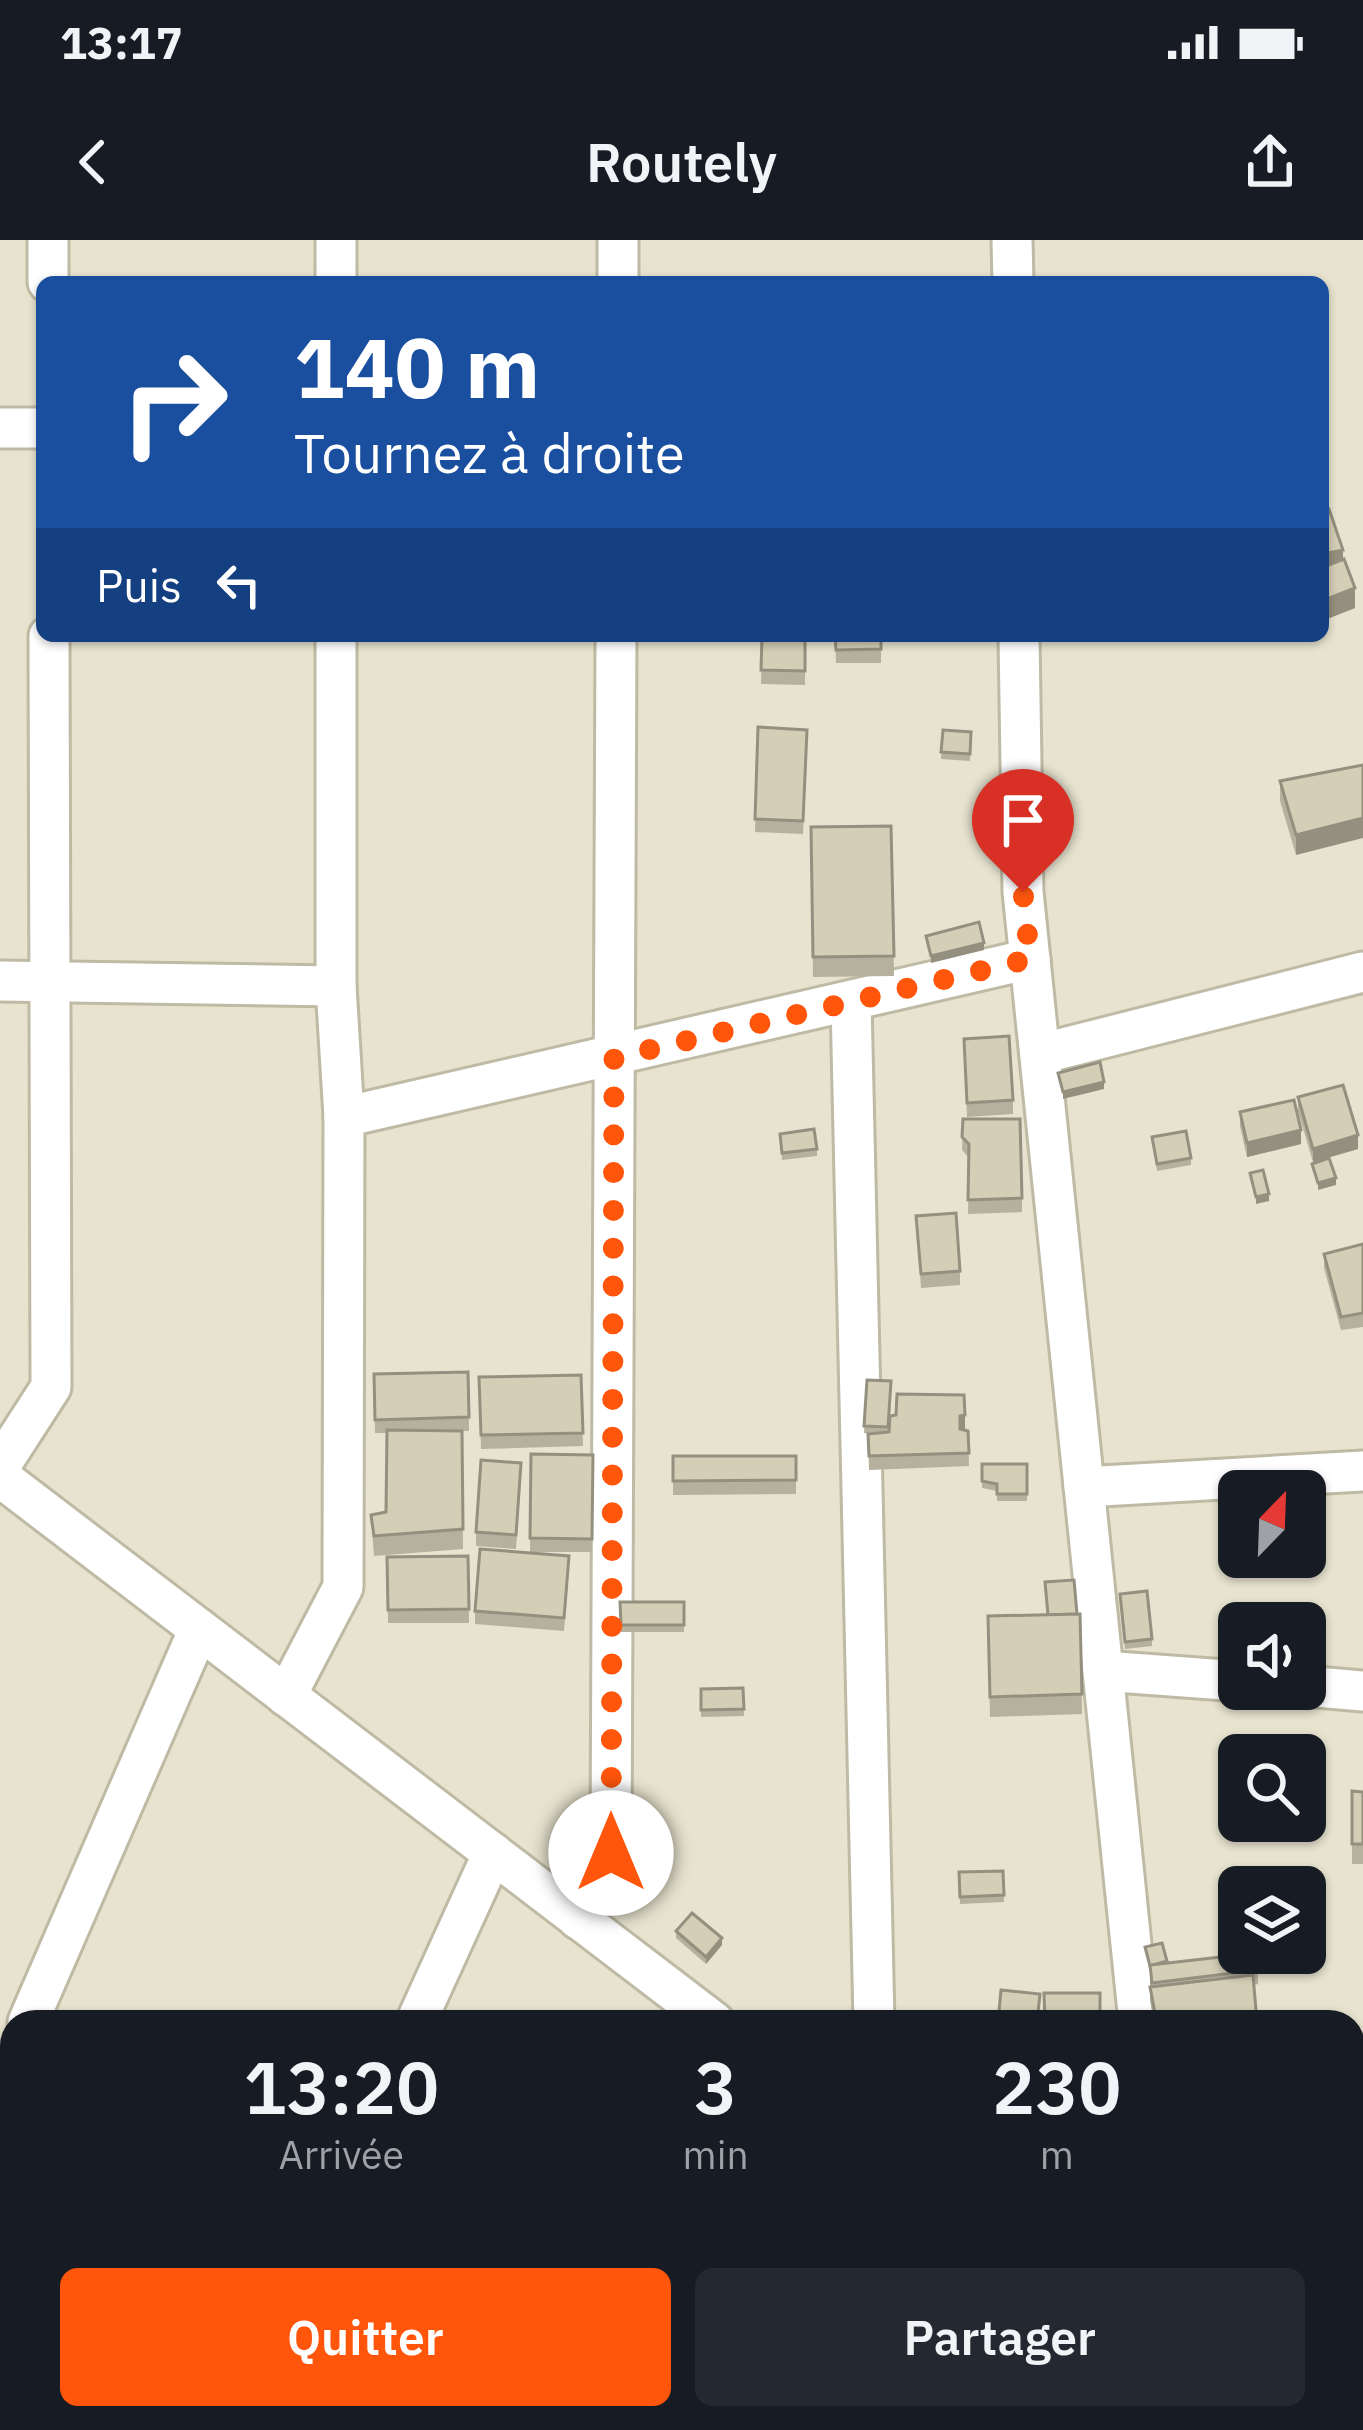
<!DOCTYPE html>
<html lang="fr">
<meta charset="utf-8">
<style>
body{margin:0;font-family:"IBM Plex Sans",sans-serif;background:#242831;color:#f1f3f6;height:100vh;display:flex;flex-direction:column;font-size:45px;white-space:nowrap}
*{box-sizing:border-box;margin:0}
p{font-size:39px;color:#9ea1a6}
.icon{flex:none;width:66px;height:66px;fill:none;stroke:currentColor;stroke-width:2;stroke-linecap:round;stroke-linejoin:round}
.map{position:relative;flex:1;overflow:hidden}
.side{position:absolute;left:0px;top:1770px;width:1365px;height:420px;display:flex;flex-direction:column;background:#171b24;border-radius:36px 36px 0 0;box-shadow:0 3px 9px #0004}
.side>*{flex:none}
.banner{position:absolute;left:36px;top:36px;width:1293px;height:366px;border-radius:18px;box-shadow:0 3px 9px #0004;background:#1a4fa0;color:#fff;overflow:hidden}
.needle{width:78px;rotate:23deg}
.fabs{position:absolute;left:1218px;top:1230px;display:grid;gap:24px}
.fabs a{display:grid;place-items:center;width:108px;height:108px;border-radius:18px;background:#171b24;box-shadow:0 3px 9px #0004;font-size:60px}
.pin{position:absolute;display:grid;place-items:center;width:102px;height:102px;color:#fff;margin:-123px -51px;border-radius:50% 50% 50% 0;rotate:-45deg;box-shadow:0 0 12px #0007}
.pin .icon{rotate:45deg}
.me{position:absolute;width:132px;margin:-66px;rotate:0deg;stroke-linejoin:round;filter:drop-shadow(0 0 9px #0008)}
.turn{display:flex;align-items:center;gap:42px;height:252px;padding:0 60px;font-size:54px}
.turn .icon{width:156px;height:156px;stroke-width:2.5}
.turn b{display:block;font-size:84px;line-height:102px}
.then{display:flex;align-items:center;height:114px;padding:0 60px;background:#0003;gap:24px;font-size:45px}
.eta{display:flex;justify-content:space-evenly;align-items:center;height:204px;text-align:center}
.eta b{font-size:72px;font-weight:600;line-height:84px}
.primary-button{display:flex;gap:24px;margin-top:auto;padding:24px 60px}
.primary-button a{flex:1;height:138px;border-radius:18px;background:#ff560c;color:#fff;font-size:48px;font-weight:600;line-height:138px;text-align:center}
.primary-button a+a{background:#242831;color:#f1f3f6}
.status{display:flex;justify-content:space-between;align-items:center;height:84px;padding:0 60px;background:#171b24;direction:ltr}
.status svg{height:33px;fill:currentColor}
header{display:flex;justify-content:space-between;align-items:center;height:156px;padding:0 60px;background:#171b24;font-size:54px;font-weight:600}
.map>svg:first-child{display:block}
.residential{fill:#e7e3cf;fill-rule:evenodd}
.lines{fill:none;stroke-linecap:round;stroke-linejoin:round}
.street-casing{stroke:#bebaa4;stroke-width:45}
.street{stroke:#fff;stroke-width:39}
.wall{fill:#b6b19d}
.shaded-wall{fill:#94907f}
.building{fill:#d4ceb6;stroke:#94907f;stroke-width:3}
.route{stroke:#ff560c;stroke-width:21;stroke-dasharray:0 37.8}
</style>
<div class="status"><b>13:17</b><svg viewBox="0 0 49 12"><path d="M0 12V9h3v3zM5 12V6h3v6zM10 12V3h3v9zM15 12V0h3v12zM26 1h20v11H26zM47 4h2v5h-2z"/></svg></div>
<header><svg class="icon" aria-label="back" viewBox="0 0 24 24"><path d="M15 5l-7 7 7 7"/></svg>Routely<svg class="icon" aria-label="share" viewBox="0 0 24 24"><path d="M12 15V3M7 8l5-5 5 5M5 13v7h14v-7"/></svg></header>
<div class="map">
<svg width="1363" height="2190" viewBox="0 0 1363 2190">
<rect width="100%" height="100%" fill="#f3f0e1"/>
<path class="residential" d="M0,0h1363v2190h-1363zM42,42h1281v354h-1281zM1239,1251h66v66h-66zM1239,1383h66v66h-66zM1239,1515h66v66h-66zM1239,1647h66v66h-66zM12,1782h1341v396h-1341z"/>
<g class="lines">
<defs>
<g id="street">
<polyline points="48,0 48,42"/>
<polyline points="336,0 336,42"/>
<polyline points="1012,0 1013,42"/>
<polyline points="618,42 618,0"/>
<polyline points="0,188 42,188"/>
<polyline points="1019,396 1023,652 1139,1782"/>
<polyline points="0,741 336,746"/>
<polyline points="851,761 874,1782"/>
<polyline points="1040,814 1363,732"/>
<polyline points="344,877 1030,719"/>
<polyline points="0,1226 51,1147 49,396"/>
<polyline points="0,1237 714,1782"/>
<polyline points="1084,1247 1363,1231"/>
<polyline points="1103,1431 1239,1441"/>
<polyline points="1305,1446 1363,1451"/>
<polyline points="286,1456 343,1347 344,877 336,746 336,396"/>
<polyline points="578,1679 611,1613 616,396"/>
<polyline points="28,1782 199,1389"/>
<polyline points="416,1782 493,1613"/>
<polyline points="0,1847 12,1820"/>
<polyline points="723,2178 737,2190"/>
<polyline points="1233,2178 1249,2190"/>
<polyline points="234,2190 239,2178"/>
<polyline points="840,2190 846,2178"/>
</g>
</defs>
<use href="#street" class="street-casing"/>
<use href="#street" class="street"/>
</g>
<g class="wall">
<polygon points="1323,271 1343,320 1355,368 1327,379 1323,369"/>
<polygon points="762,396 805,396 805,445 761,444"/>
<polygon points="835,396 881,396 881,423 836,423"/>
<polygon points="758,487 807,490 803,594 755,592"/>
<polygon points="943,490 971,492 970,521 941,519"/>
<polygon points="1363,525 1296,615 1280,561 1280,541"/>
<polygon points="891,586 894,736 813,737 811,587"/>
<polygon points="964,799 1013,860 1013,874 967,877"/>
<polygon points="1298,857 1358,909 1313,922 1298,871"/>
<polygon points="1240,872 1301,904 1247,917 1240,886"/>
<polygon points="963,879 1022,958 1022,972 968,974 969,918 962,910"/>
<polygon points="780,894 817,909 817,916 782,920"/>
<polygon points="1152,897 1191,918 1191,925 1157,931"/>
<polygon points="916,976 960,1031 960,1045 921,1048"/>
<polygon points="1363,1004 1363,1087 1341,1090 1324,1028 1324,1014"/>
<polygon points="468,1132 469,1191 462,1191 463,1309 374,1316 371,1275 386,1272 387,1193 375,1193 374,1134"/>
<polygon points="581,1135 583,1206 481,1209 479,1137"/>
<polygon points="867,1140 891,1141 888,1192 965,1189 963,1190 968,1191 969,1226 869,1230 868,1194 874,1194 864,1193"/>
<polygon points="531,1214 593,1215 592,1312 530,1312"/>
<polygon points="673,1216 796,1216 796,1254 673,1255"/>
<polygon points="982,1224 1027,1224 1027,1261 997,1261 997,1251 982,1248"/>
<polygon points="521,1236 516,1309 476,1306 476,1292"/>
<polygon points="468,1316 469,1383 388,1383 387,1317"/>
<polygon points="569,1329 564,1391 475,1384 475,1371"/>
<polygon points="1120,1361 1152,1399 1152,1406 1125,1409"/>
<polygon points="620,1362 684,1362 684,1392 621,1392"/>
<polygon points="1080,1374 1082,1474 990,1477 988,1376"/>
<polygon points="743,1448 744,1476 701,1477 701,1449"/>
<polygon points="1352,1551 1363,1552 1363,1624 1352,1624"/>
<polygon points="1003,1631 1004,1662 960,1664 959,1632"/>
<polygon points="676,1691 722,1705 706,1724 676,1698"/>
<polygon points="1145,1707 1167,1723 1258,1730 1258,1744 1254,1745 1257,1782 1154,1782 1150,1761 1150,1733"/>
<polygon points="1353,1945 1363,1945 1363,2042 1353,2041"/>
</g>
<g class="shaded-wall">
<polygon points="1343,310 1343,330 1323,334 1323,314"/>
<polygon points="1355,348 1355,368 1327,379 1327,359"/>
<polygon points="1363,578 1363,598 1296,615 1296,595"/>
<polygon points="984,703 984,710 931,723 931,716"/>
<polygon points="1104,842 1104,849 1063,859 1063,852"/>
<polygon points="1301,890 1301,904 1247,917 1247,903"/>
<polygon points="1358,895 1358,909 1313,922 1313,909"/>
<polygon points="1336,938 1336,945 1318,950 1318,943"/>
<polygon points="1269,954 1269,961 1256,964 1256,957"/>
<polygon points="965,1175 965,1189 960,1190 960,1176"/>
<polygon points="722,1698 722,1705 706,1724 706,1717"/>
</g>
<g class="building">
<polygon points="1329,269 1343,310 1323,314 1323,271"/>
<polygon points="1323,319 1329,325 1344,319 1355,348 1327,359 1323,349"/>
<polygon points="762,396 805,396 805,431 761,430"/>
<polygon points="835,396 881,396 881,409 836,410"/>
<polygon points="758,487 807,490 803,581 755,579"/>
<polygon points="943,490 971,492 970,514 941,512"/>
<polygon points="1363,525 1363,578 1296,595 1280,541"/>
<polygon points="891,586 894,716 813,717 811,587"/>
<polygon points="979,682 984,703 931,716 926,696"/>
<polygon points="1009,796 1013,860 967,863 964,799"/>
<polygon points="1100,822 1104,842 1063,852 1058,833"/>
<polygon points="1343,845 1358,895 1313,909 1298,857"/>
<polygon points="1294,860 1301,890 1247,903 1240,872"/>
<polygon points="963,879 1020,879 1022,958 968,960 969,904 962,897"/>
<polygon points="814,889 817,909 782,913 780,894"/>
<polygon points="1186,891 1191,918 1157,924 1152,897"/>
<polygon points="1329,918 1336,938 1318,943 1312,924"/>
<polygon points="1263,930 1269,954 1256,957 1250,933"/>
<polygon points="956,973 960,1031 921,1034 916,976"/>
<polygon points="1363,1004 1363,1073 1341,1077 1324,1014"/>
<polygon points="468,1132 469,1177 375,1180 374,1134"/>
<polygon points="581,1135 583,1193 481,1195 479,1137"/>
<polygon points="867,1140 891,1141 888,1187 864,1186"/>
<polygon points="897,1154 964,1155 965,1175 960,1176 960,1189 968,1191 969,1213 869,1216 868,1194 889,1192 890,1176 896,1175"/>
<polygon points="387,1190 462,1191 463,1289 374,1296 371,1275 386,1272"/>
<polygon points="531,1214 593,1215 592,1299 530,1298"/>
<polygon points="673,1216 796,1216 796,1240 673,1241"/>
<polygon points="481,1220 521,1223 516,1295 476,1292"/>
<polygon points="982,1224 1027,1224 1027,1254 997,1254 997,1244 982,1241"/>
<polygon points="480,1309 569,1316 564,1378 475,1371"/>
<polygon points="468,1316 469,1369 388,1370 387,1317"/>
<polygon points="1074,1340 1077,1374 1048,1375 1045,1342"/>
<polygon points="1147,1351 1152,1399 1125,1402 1120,1354"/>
<polygon points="620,1362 684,1362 684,1385 621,1385"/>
<polygon points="1080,1374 1082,1454 990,1457 988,1376"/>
<polygon points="743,1448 744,1469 701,1470 701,1449"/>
<polygon points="1352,1551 1363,1552 1363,1604 1352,1604"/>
<polygon points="1003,1631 1004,1655 960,1657 959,1632"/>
<polygon points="692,1673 722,1698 706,1717 676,1691"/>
<polygon points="1162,1703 1167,1721 1150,1726 1145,1707"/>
<polygon points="1256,1713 1258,1730 1152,1743 1150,1725"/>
<polygon points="1253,1735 1257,1782 1198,1782 1197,1772 1156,1778 1150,1747"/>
<polygon points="1001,1750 1040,1754 1037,1782 998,1782"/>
<polygon points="1044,1753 1100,1753 1100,1782 1045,1782"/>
<rect x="1353" y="1945" width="10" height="76"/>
</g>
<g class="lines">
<polyline class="route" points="611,1613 614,818 1030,719 1023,652"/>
</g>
</svg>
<div class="fabs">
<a><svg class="needle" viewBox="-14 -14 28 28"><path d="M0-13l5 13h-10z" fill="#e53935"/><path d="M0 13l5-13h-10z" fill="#9ea1a6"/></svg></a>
<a><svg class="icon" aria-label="sound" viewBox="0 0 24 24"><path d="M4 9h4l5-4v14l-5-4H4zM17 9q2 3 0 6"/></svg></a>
<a><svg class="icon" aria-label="search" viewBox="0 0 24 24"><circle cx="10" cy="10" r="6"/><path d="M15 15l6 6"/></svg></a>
<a><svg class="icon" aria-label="layers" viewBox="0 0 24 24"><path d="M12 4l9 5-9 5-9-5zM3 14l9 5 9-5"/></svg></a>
</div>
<div class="pin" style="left:1023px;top:652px;background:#d93025"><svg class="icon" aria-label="arrive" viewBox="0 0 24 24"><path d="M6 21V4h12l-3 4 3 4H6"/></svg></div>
<svg class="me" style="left:611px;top:1613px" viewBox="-20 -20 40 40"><circle r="19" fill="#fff"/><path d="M0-13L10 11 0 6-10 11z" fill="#ff560c"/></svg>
<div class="banner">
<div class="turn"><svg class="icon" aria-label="right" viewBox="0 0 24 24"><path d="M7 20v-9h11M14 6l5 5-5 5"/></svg><div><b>140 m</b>Tournez à droite</div></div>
<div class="then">Puis<svg class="icon" aria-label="left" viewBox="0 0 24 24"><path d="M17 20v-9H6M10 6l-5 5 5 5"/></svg></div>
</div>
<section class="side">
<div class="eta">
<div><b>13:20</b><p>Arrivée</p></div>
<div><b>3</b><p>min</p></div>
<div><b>230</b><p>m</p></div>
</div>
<div class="primary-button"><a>Quitter</a><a>Partager</a></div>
</section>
</div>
